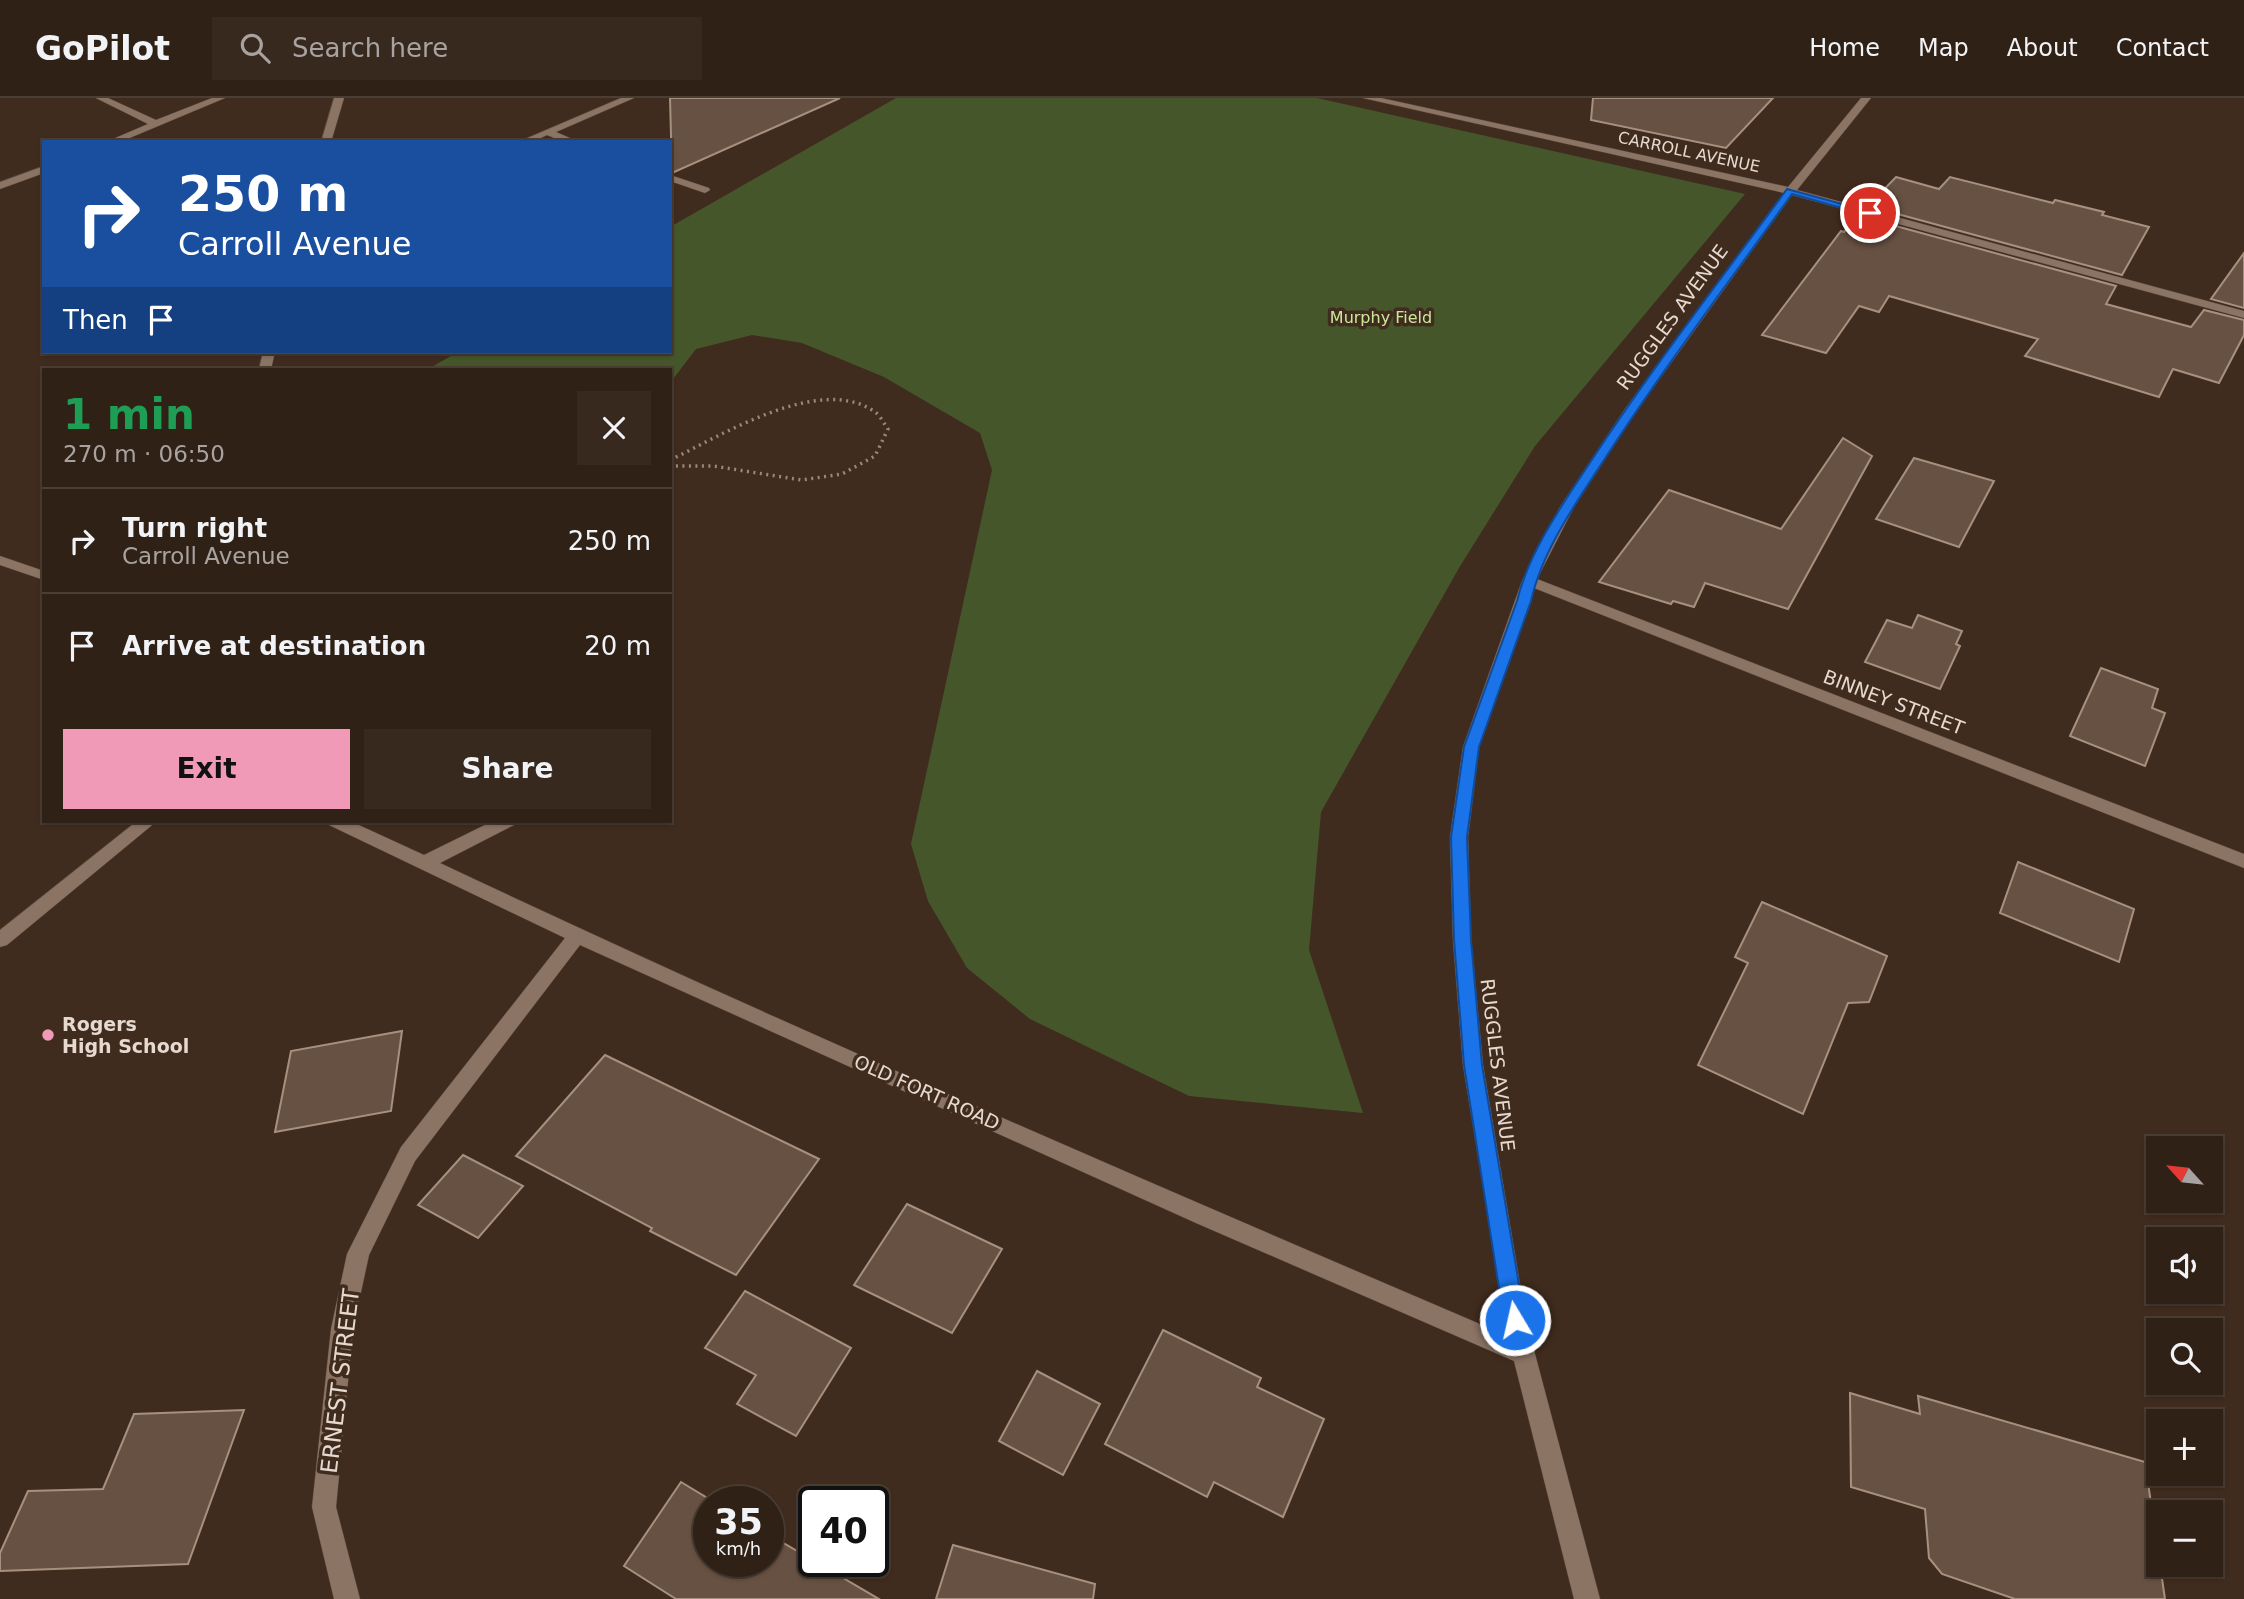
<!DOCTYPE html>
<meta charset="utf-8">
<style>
body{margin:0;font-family:"DejaVu Sans",sans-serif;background:#38291f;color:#f1f3f6;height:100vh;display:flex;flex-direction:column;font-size:26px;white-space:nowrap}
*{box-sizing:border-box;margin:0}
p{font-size:23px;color:#a8a3a1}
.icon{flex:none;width:38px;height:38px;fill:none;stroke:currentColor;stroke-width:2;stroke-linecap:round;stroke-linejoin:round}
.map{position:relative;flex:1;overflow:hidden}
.details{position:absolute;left:42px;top:270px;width:630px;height:455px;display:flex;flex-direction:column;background:#302116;border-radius:0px;box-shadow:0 2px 5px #0004,0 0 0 2px #4b3e35}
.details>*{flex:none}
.hud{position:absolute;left:42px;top:42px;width:630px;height:214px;border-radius:0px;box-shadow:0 2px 5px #0004,0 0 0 2px #4b3e35;background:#1a4fa0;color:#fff;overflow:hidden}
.needle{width:46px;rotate:297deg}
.tools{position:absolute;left:2146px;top:1038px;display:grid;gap:14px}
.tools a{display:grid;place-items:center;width:77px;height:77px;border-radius:0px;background:#302116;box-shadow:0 2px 5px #0004,0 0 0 2px #4b3e35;font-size:35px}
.speed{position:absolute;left:693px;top:1388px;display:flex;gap:14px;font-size:35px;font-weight:700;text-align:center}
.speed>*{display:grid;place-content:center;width:91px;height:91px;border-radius:50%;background:#302116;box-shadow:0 2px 5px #0004,0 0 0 2px #4b3e35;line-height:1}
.speed small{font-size:18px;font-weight:400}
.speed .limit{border:4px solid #111;border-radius:10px;background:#fff;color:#111}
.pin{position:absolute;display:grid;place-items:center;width:60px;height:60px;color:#fff;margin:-30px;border:4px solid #fff;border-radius:50%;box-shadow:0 2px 7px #0007}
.me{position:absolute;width:77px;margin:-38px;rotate:351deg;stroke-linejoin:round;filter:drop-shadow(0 0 5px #0008)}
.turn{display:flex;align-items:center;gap:24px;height:147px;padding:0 21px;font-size:32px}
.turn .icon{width:91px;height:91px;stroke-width:2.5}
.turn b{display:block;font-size:49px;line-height:60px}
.then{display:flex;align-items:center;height:66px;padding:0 21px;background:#0003;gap:14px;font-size:26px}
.round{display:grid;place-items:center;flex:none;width:74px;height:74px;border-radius:0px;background:#38291f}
.headline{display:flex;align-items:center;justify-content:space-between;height:119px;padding:0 21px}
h1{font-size:42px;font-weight:800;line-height:52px;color:#1e9e55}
.cta{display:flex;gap:14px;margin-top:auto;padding:14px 21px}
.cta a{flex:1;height:80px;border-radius:0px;background:#f09ab7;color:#111;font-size:28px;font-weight:800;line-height:80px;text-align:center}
.cta a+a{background:#38291f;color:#f1f3f6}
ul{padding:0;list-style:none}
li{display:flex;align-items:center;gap:21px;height:105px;padding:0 21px;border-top:2px solid #4b3e35}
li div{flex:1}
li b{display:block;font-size:26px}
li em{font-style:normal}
header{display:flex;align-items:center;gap:42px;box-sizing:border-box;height:98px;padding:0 35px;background:#302116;border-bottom:2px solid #4b3e35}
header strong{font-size:33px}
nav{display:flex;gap:38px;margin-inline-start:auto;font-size:24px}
.search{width:490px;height:63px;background:#38291f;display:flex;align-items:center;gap:18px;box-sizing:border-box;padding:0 24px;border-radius:0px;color:#a8a3a1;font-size:26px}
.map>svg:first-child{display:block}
.green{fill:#46562b}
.building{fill:#675142;stroke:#a8907f;stroke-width:2}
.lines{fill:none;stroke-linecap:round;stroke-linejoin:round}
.minor-casing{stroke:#58473b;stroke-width:1}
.path{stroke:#99897d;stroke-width:3.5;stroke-dasharray:2 4.5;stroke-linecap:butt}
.minor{fill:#8b7464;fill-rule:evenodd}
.route{fill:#1a73e8;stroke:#114b97;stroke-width:2}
.poi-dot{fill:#f09ab7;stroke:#402c1e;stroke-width:2.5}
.labels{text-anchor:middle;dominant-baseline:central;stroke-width:7;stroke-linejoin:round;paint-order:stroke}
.far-street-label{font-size:16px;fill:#e6d9d0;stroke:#402c1e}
.far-park-label{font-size:16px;fill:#c9e999;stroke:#402c1e}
.street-label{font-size:19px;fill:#e6d9d0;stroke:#402c1e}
.poi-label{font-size:19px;font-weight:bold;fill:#e6d9d0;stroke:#402c1e;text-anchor:start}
.near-street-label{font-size:23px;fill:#e6d9d0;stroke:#402c1e}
</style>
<header>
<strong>GoPilot</strong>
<div class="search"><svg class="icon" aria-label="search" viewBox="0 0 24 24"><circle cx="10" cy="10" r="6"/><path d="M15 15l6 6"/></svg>Search here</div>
<nav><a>Home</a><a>Map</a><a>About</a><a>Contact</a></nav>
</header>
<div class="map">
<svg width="2244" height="1501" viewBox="0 0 2244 1501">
<rect width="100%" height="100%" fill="#402c1e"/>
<polygon class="green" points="896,0 1317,0 1745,96 1535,348 1459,470 1321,714 1309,852 1363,1015 1189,998 1030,921 967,870 928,803 911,746 992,372 980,335 884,279 802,245 752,237 696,251 670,285 670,271 428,271 458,254 670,254 670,129"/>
<g class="building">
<polygon points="670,0 840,0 672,75"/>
<polygon points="1593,0 1773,0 1726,50 1591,22"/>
<polygon points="1896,79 1939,91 1950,79 2053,105 2055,102 2104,114 2102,117 2149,129 2122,177 1868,108"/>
<polygon points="1859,118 2116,188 2106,206 2191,229 2204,212 2244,222 2244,237 2219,285 2173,271 2159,299 2025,258 2038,241 1889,198 1879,214 1859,208 1826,255 1762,237 1841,133 1844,134"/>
<polygon points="2244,155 2244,210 2211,201"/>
<polygon points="1843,340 1872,358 1788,511 1705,485 1694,509 1673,503 1671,506 1599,484 1669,392 1781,431"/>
<polygon points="1914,360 1994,383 1959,449 1876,421"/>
<polygon points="1918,517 1962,533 1956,546 1960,548 1940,591 1865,564 1887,522 1912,530"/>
<polygon points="2101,570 2158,591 2152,610 2165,615 2145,668 2070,638"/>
<polygon points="2018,764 2134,811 2119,864 2000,815"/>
<polygon points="1762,804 1887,858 1869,904 1848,905 1803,1016 1698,967 1748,865 1735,859"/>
<polygon points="402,933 391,1013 275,1034 291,953"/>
<polygon points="605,957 819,1061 736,1177 650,1133 652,1130 516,1058"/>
<polygon points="463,1057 523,1088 478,1140 418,1107"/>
<polygon points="907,1106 1002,1151 952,1235 854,1187"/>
<polygon points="745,1193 851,1250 796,1338 737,1306 756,1277 705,1250"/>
<polygon points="1163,1232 1261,1280 1257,1289 1324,1321 1283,1419 1214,1384 1207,1399 1105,1346"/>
<polygon points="1037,1273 1100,1306 1063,1377 999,1343"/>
<polygon points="1850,1295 1920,1316 1918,1298 2145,1364 2165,1501 2015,1501 1942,1476 1929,1460 1925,1411 1851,1389"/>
<polygon points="244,1312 188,1466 0,1473 0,1455 28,1393 103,1391 134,1316"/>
<polygon points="681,1384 714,1404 709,1404 709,1463 768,1463 768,1436 879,1501 676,1501 624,1468"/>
<polygon points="953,1447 1095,1486 1093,1501 936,1501"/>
</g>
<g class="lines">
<defs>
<g id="minor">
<polygon points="96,0 108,0 156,22 212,0 225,0 120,44 106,44 148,26"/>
<polygon points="334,0 344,0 331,44 321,44"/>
<polygon points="621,0 634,0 556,34 579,44 564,44 547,37 532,44 518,44"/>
<path d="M1363,0h18l407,89 73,-89h10l-74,92 447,121v7l-452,-123 -157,218 -61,94 -37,72 707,275v14l-710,-280 -55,159 -11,90 3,103 12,125 43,255 74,279h-26l-60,-238 -318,-138 -616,-278 -165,216 -46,94 -16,74 -17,178 24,92h-26l-22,-92 19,-178 16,-75 54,-107 164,-209 -236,-113 -2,-4h23l74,34 69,-34h23l-2,4 -74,38c352,166 710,320 1068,473l-45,-271 -10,-125 -3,-103 13,-90 59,-166 38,-74 65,-98 159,-216z"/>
<polygon points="44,68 44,75 0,91 0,84"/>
<polygon points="670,77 709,90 710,92 705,95 670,83"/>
<polygon points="263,254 275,254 271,271 259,271"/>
<polygon points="0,458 44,473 44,482 0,467"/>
<polygon points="137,723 157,723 7,847 0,849 0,832"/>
</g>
</defs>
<use href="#minor" class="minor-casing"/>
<path class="path" d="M670,362c51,-24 150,-87 205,-48 5,3 9,12 13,17l-13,27 -33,18 -40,6 -89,-14h-43"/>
<use href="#minor" class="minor"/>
</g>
<path class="route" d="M1787,91l88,24 -5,3 -78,-22c-63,88 -129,175 -188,266 -28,43 -62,91 -73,141l-52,146 -12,90 4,103 11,125 43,255 -3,7 -7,3 -8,-3 -3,-7 -40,-255 -10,-125 -3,-103 13,-90 53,-146c12,-50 46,-97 74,-140 61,-93 130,-182 196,-272z"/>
<circle class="poi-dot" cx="48" cy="937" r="7"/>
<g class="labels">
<g class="far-street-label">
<text transform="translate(1689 54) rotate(12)">CARROLL AVENUE</text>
</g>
<g class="far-park-label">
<text x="1381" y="219">Murphy Field</text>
</g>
<g class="street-label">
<text transform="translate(1672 219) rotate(-54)">RUGGLES AVENUE</text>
<text transform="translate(1894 604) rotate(21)">BINNEY STREET</text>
<text transform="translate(1498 967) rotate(83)">RUGGLES AVENUE</text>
<text transform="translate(927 994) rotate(24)">OLD FORT ROAD</text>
</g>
<g class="poi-label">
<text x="62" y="926">Rogers<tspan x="62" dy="22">High School</tspan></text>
</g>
<g class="near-street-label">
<text transform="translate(340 1283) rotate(-83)">ERNEST STREET</text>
</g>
</g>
</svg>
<div class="tools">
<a><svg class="needle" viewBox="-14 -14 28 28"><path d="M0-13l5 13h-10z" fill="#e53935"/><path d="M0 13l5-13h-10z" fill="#a8a3a1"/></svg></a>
<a><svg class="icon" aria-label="sound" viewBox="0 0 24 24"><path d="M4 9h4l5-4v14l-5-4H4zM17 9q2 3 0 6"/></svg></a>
<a><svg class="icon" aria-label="search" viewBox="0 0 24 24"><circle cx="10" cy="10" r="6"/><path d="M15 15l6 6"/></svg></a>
<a>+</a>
<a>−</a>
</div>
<div class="speed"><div>35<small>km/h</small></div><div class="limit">40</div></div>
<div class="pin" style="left:1870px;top:115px;background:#d93025"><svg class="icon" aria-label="arrive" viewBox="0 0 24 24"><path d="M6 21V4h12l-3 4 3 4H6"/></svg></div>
<svg class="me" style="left:1515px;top:1222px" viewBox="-20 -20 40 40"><circle r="17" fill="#1a73e8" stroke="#fff" stroke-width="3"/><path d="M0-11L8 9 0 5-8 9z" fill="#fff"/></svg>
<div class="hud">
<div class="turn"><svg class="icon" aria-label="right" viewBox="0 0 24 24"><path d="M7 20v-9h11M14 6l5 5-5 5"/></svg><div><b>250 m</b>Carroll Avenue</div></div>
<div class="then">Then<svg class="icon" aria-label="arrive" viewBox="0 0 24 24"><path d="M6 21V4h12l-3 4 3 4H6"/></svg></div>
</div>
<section class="details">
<div class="headline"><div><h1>1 min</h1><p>270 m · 06:50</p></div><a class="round"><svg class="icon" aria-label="close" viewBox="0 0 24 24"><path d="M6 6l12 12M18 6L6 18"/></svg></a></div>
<ul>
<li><svg class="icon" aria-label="right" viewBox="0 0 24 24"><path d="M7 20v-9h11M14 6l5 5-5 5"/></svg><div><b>Turn right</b><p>Carroll Avenue</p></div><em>250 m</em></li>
<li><svg class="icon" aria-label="arrive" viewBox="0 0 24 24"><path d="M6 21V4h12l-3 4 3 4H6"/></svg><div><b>Arrive at destination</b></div><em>20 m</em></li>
</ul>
<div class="cta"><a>Exit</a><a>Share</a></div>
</section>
</div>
